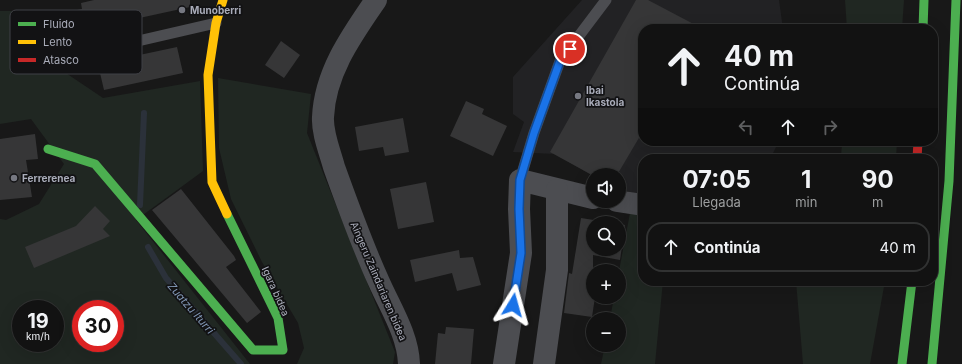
<!DOCTYPE html>
<html lang="es">
<meta charset="utf-8">
<style>
body{margin:0;font-family:Inter,sans-serif;background:#1f2020;color:#f1f3f6;height:100vh;display:flex;flex-direction:column;font-size:15px;white-space:nowrap}
*{box-sizing:border-box;margin:0}
p{font-size:13px;color:#9c9e9f}
.icon{flex:none;width:22px;height:22px;fill:none;stroke:currentColor;stroke-width:2;stroke-linecap:round;stroke-linejoin:round}
.map{position:relative;flex:1;overflow:hidden}
.details{position:absolute;left:638px;top:154px;width:300px;height:132px;display:flex;flex-direction:column;background:#121212;border-radius:16px;box-shadow:0 4px 16px #0002,0 0 0 1px #313232}
.details>*{flex:none}
.guide{position:absolute;left:638px;top:24px;width:300px;height:122px;border-radius:16px;box-shadow:0 4px 16px #0002,0 0 0 1px #313232;background:#121212;color:#f1f3f6;overflow:hidden}
.tools{position:absolute;left:586px;top:168px;display:grid;gap:8px}
.tools a{display:grid;place-items:center;width:40px;height:40px;border-radius:50%;background:#121212;box-shadow:0 4px 16px #0002,0 0 0 1px #313232;font-size:20px}
.speed{position:absolute;left:12px;top:300px;display:flex;gap:8px;font-size:20px;font-weight:700;text-align:center}
.speed>*{display:grid;place-content:center;width:52px;height:52px;border-radius:50%;background:#121212;box-shadow:0 4px 16px #0002,0 0 0 1px #313232;line-height:1}
.speed small{font-size:10px;font-weight:400}
.speed .limit{border:6px solid #d22;background:#fff;color:#111}
.pin{position:absolute;display:grid;place-items:center;width:34px;height:34px;color:#fff;margin:-17px;border:2px solid #fff;border-radius:50%;box-shadow:0 1px 4px #0007}
.me{position:absolute;width:44px;margin:-22px;rotate:8deg;stroke-linejoin:round;filter:drop-shadow(0 0 3px #0008)}
.turn{display:flex;align-items:center;gap:14px;height:84px;padding:0 20px;font-size:18px}
.turn .icon{width:52px;height:52px;stroke-width:2.5}
.turn b{display:block;font-size:28px;line-height:34px}
.lanes{display:flex;align-items:center;height:38px;padding:0 20px;background:#0003;justify-content:center;gap:20px;direction:ltr}
.lanes .off{opacity:.35}
.eta{display:flex;justify-content:space-evenly;align-items:center;height:68px;text-align:center}
.eta b{font-size:24px;font-weight:700;line-height:28px}
ul{padding:0;list-style:none}
li{display:flex;align-items:center;gap:12px;height:50px;margin:0 8px 6px;padding:0 12px;border:2px solid #313232;border-radius:16px}
li div{flex:1}
li b{display:block;font-size:15px}
li em{font-style:normal}
.map>svg:first-child{display:block}
.built{fill:#222224}
.green{fill:#202722;fill-rule:evenodd}
.lines{fill:none;stroke-linecap:round;stroke-linejoin:round}
.stream{stroke:#2b313a;stroke-width:6}
.building{fill:#363637}
.lane{stroke:#4c4d51;stroke-width:11}
.street{stroke:#4c4d51;stroke-width:22}
.fast{stroke:#4caf50;stroke-width:9}
.slow{stroke:#ffc107;stroke-width:9}
.jam{stroke:#c62828;stroke-width:9}
.route-casing{stroke:#114b97;stroke-width:10}
.route{stroke:#1a73e8;stroke-width:7}
.poi-dot{fill:#767881;stroke:#121214;stroke-width:1.5}
.labels{text-anchor:middle;dominant-baseline:central;stroke-width:3.5;stroke-linejoin:round;paint-order:stroke}
.poi-label{font-size:10px;font-weight:bold;fill:#a9acb9;stroke:#121214;text-anchor:start}
.street-label{font-size:10px;fill:#a9acb9;stroke:#121214}
.water-label{font-size:11px;font-style:italic;fill:#8096b4;stroke:#121214}
.key{fill:#121214;stroke:#3f4046;stroke-width:1}
.key-label{font-size:11px;fill:#a9acb9}
</style>
<div class="map">
<svg width="962" height="364" viewBox="0 0 962 364">
<rect width="100%" height="100%" fill="#181818"/>
<polygon class="built" points="582,0 779,0 783,29 643,29 643,141 779,141 770,159 643,159 643,197 619,188 619,175 593,176 555,154 513,152 524,122 513,114 513,77"/>
<g class="green">
<polygon points="845,0 904,0 902,29 847,29"/>
<path d="M0,11h25l11,42 67,45 97,-17 3,90 -67,49 114,144h-250v-145l6,1 33,-16 25,-40 -33,-45 -31,5zM21,309h34v34h-34zM81,309h34v34h-34z"/>
<polygon points="218,78 311,94 307,133 395,352 393,364 297,364 304,348 298,323 262,262 231,199 219,148"/>
<polygon points="842,141 897,141 896,159 841,159"/>
<polygon points="630,213 643,215 643,281 663,281 655,364 601,364 605,345 619,345 619,319 610,319 614,297 619,297 619,271"/>
<polygon points="796,281 885,281 870,364 803,364"/>
</g>
<g class="lines">
<g class="stream">
<polyline points="140,205 144,113"/>
<polyline points="148,247 166,278 241,364"/>
</g>
</g>
<g class="building">
<polygon points="94,0 190,0 190,7 121,22 130,57 177,47 183,73 104,90 93,43 49,52 41,17 82,9 81,3"/>
<polygon points="636,0 648,0 703,29 643,29 643,131 617,175 592,175 550,152"/>
<polygon points="281,41 300,55 284,78 265,65"/>
<polygon points="466,101 484,109 482,114 507,126 493,156 450,136"/>
<polygon points="403,118 409,152 385,156 383,147 359,151 355,127"/>
<polygon points="35,134 38,159 26,160 32,197 0,200 0,139"/>
<polygon points="426,182 434,222 398,229 390,189"/>
<polygon points="181,189 234,256 236,260 226,267 261,312 247,323 152,210"/>
<polygon points="95,206 110,221 103,229 110,236 34,268 25,247 76,226"/>
<polygon points="581,218 613,223 593,223 593,249 619,249 619,224 625,225 620,260 593,255 593,297 595,297 592,317 564,313 569,273 572,274"/>
<polygon points="459,250 460,258 473,257 481,285 457,291 452,273 415,282 410,260"/>
<polygon points="446,327 474,329 471,364 435,364 438,333 445,334"/>
</g>
<g class="lines">
<g class="lane">
<polyline points="138,41 216,23"/>
<polyline points="520,180 534,133 560,61 606,0"/>
</g>
<g class="street">
<path d="M376,0c-24,35 -51,72 -53,117 -1,16 7,35 11,50 14,39 28,78 45,115 12,27 29,53 30,82"/>
<polyline points="617,201 643,205"/>
<polyline points="504,364 521,253 519,209 520,180 593,198"/>
<polyline points="544,364 557,270 557,190"/>
</g>
<g class="fast">
<polyline points="923,29 924,0"/>
<polyline points="48,149 95,164 253,350 283,350 278,318 227,214"/>
<polyline points="902,364 912,281"/>
<polyline points="932,364 949,181 956,0"/>
</g>
<polyline class="slow" points="223,0 216,23 208,75 212,182 227,214"/>
<polyline class="jam" points="917,159 918,141"/>
</g>
<g class="lines">
<defs>
<polyline id="route" points="513,305 521,253 519,209 520,180 534,133 560,61 570,49"/>
</defs>
<use href="#route" class="route-casing"/>
<use href="#route" class="route"/>
</g>
<g class="poi-dot">
<circle cx="182" cy="10" r="4"/>
<circle cx="578" cy="96" r="4"/>
<circle cx="14" cy="178" r="4"/>
</g>
<g class="labels">
<g class="poi-label">
<text x="190" y="10">Munoberri</text>
<text x="586" y="90">Ibai<tspan x="586" dy="12">Ikastola</tspan></text>
<text x="22" y="178">Ferrerenea</text>
</g>
<g class="street-label">
<text transform="translate(379 281) rotate(67)">Aingeru Zaindariaren bidea</text>
<text transform="translate(276 291) rotate(66)">Igara bidea</text>
</g>
<g class="water-label">
<text transform="translate(191 308) rotate(49)">Zuatzu Iturri</text>
</g>
</g>
<rect x="10" y="10" width="132" height="64" rx="6" class="key"/>
<rect x="18" y="22" width="18" height="4" fill="#4caf50"/>
<rect x="18" y="40" width="18" height="4" fill="#ffc107"/>
<rect x="18" y="58" width="18" height="4" fill="#c62828"/>
<g class="key-label">
<text x="43" y="28">Fluido</text>
<text x="43" y="46">Lento</text>
<text x="43" y="64">Atasco</text>
</g>
</svg>
<div class="tools">
<a><svg class="icon" aria-label="sound" viewBox="0 0 24 24"><path d="M4 9h4l5-4v14l-5-4H4zM17 9q2 3 0 6"/></svg></a>
<a><svg class="icon" aria-label="search" viewBox="0 0 24 24"><circle cx="10" cy="10" r="6"/><path d="M15 15l6 6"/></svg></a>
<a>+</a>
<a>−</a>
</div>
<div class="speed"><div>19<small>km/h</small></div><div class="limit">30</div></div>
<div class="pin" style="left:570px;top:49px;background:#d93025"><svg class="icon" aria-label="arrive" viewBox="0 0 24 24"><path d="M6 21V4h12l-3 4 3 4H6"/></svg></div>
<svg class="me" style="left:513px;top:305px" viewBox="-20 -20 40 40"><path d="M0-17L14 15 0 8-14 15z" fill="#1a73e8" stroke="#fff" stroke-width="4"/></svg>
<div class="guide">
<div class="turn"><svg class="icon" aria-label="ahead" viewBox="0 0 24 24"><path d="M12 20V5M6 11l6-6 6 6"/></svg><div><b>40 m</b>Continúa</div></div>
<div class="lanes"><svg class="icon off" aria-label="left" viewBox="0 0 24 24"><path d="M17 20v-9H6M10 6l-5 5 5 5"/></svg><svg class="icon" aria-label="ahead" viewBox="0 0 24 24"><path d="M12 20V5M6 11l6-6 6 6"/></svg><svg class="icon off" aria-label="right" viewBox="0 0 24 24"><path d="M7 20v-9h11M14 6l5 5-5 5"/></svg></div>
</div>
<section class="details">
<div class="eta">
<div><b>07:05</b><p>Llegada</p></div>
<div><b>1</b><p>min</p></div>
<div><b>90</b><p>m</p></div>
</div>
<ul>
<li><svg class="icon" aria-label="ahead" viewBox="0 0 24 24"><path d="M12 20V5M6 11l6-6 6 6"/></svg><div><b>Continúa</b></div><em>40 m</em></li>
</ul>
</section>
</div>
